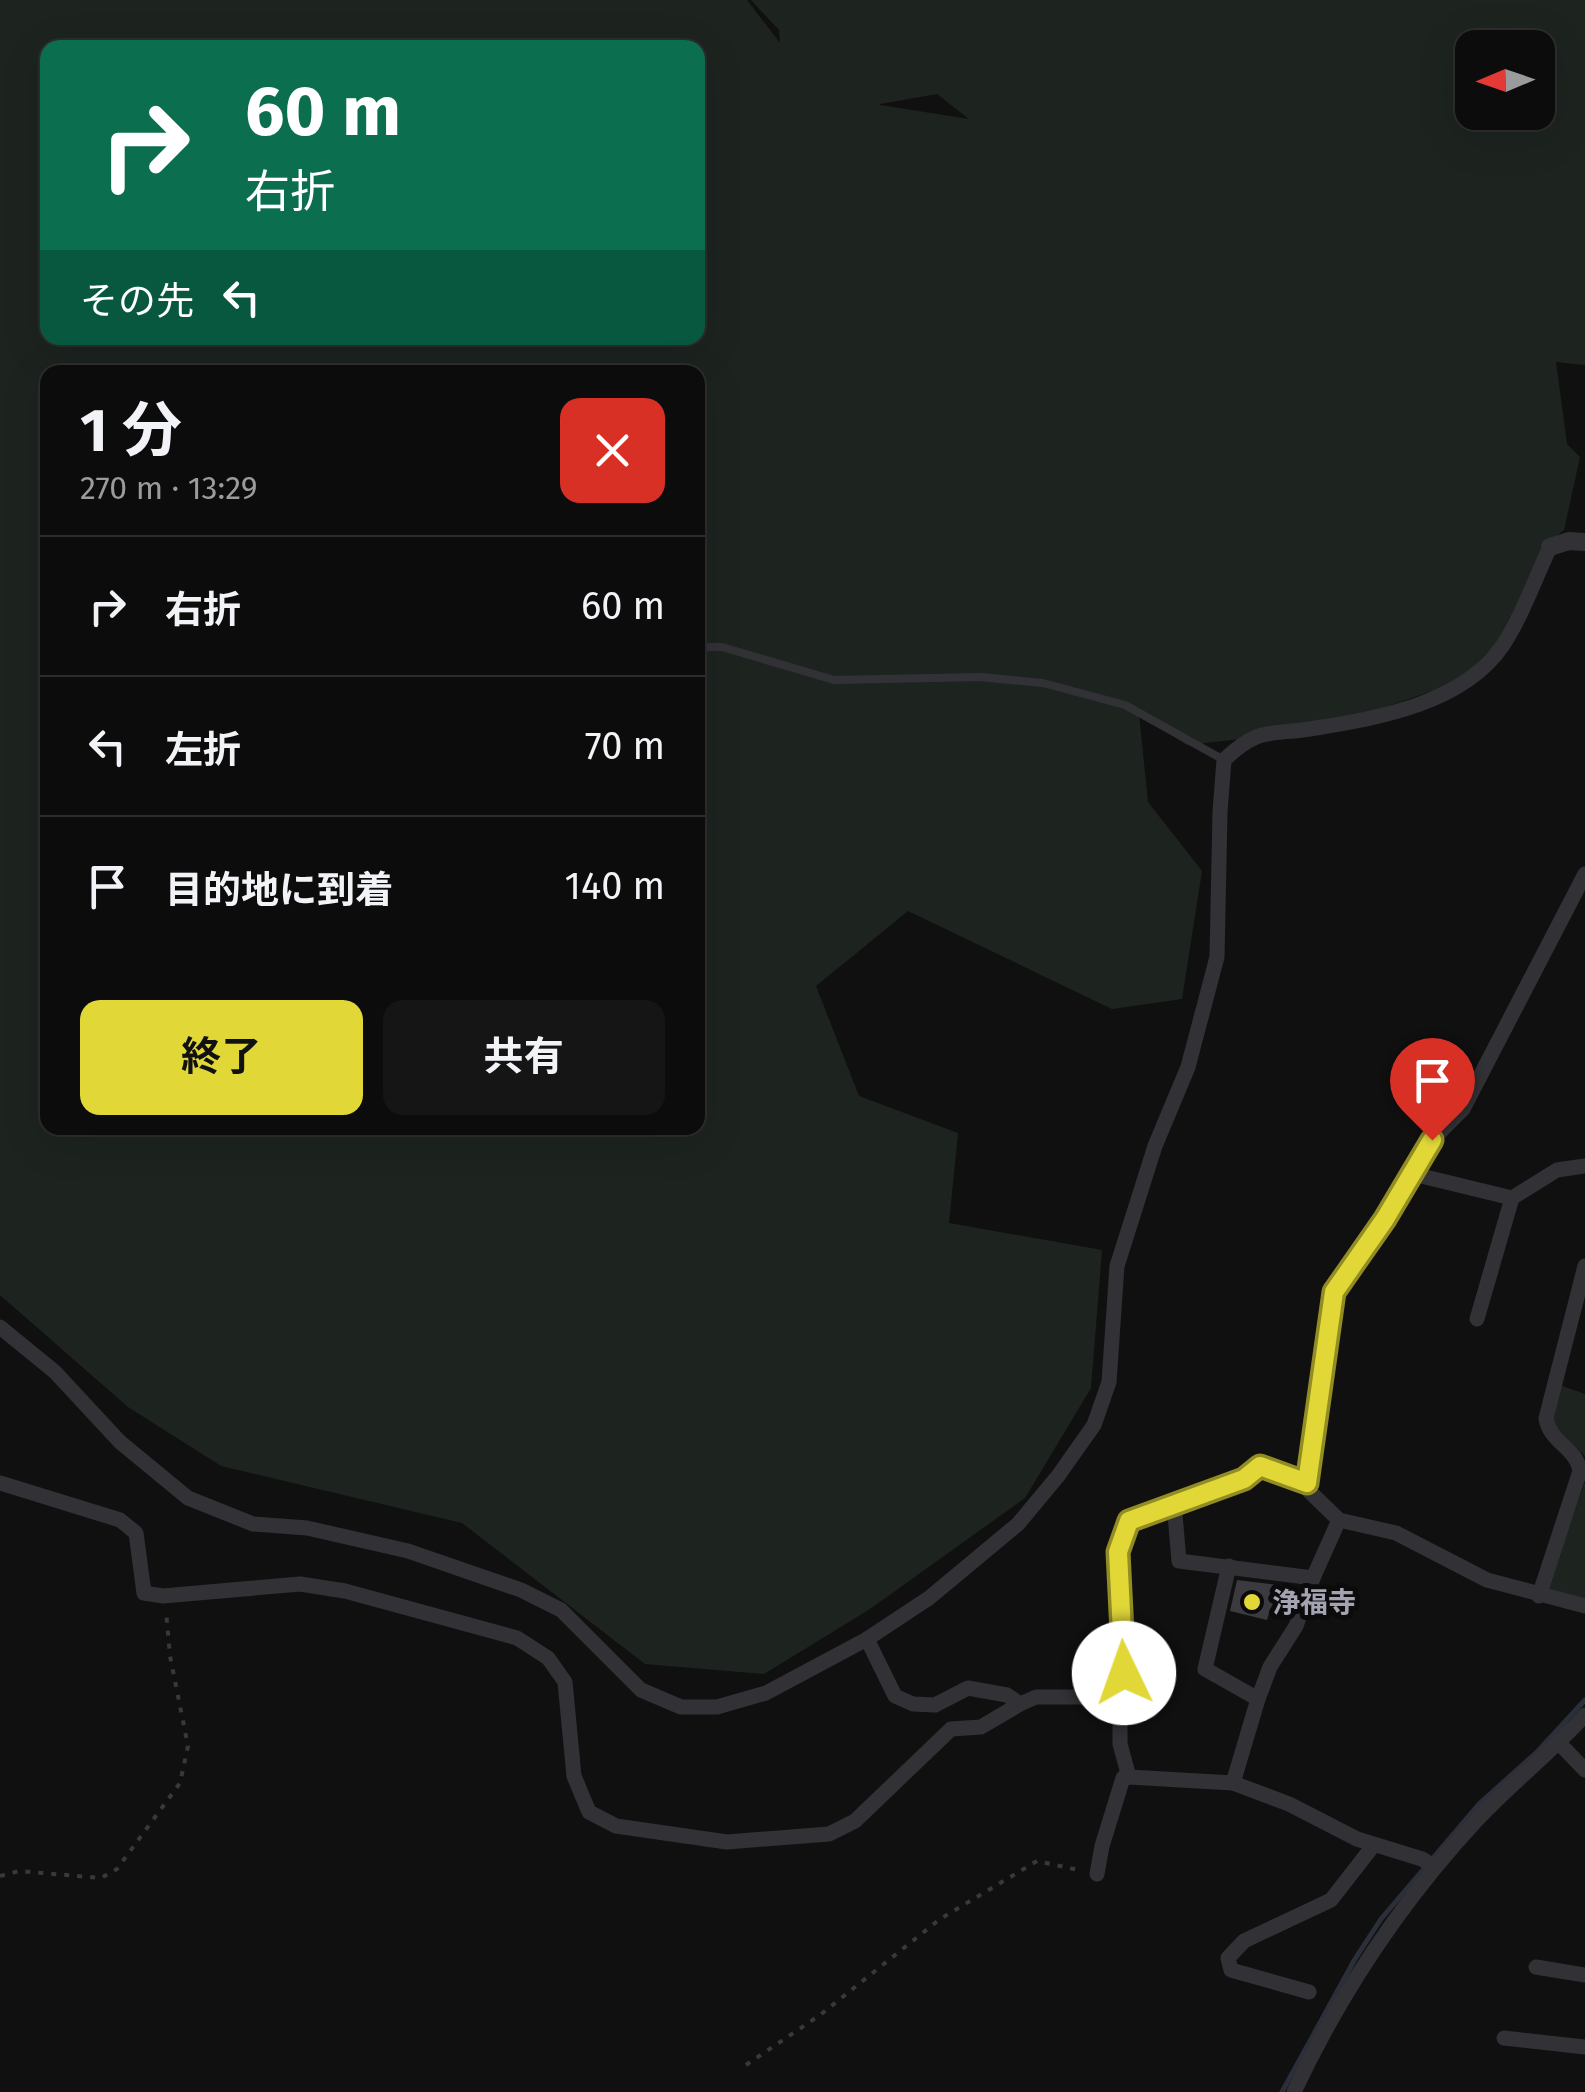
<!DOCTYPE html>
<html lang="ja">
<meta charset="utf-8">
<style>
body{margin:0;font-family:"Fira Sans","Noto Sans JP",sans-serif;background:#161516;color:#f1f3f6;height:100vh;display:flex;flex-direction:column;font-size:38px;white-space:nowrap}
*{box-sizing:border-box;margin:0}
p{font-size:32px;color:#9a9b9d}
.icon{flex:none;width:55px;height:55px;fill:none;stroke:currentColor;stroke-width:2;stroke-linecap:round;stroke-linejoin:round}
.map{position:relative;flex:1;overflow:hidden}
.sheet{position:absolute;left:40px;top:365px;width:665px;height:770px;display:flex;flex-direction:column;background:#0d0c0d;border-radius:20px;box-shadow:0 10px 40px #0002,0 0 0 2px #2d2c2e}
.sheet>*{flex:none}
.banner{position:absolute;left:40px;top:40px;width:665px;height:305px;border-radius:20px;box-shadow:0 10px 40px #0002,0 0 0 2px #2d2c2e;background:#0b6e4f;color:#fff;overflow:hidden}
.needle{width:65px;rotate:268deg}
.tools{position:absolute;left:1455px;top:30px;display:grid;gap:20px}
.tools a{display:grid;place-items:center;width:100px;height:100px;border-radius:20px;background:#0d0c0d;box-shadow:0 10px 40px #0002,0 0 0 2px #2d2c2e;font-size:50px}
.pin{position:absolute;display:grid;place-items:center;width:85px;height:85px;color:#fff;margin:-102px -42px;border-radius:50% 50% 50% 0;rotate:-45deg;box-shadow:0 0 10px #0007}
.pin .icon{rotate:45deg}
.me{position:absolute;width:110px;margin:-55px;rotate:357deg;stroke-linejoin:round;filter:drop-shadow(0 0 8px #0008)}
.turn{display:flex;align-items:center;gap:35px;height:210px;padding:0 40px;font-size:45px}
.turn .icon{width:130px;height:130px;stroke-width:2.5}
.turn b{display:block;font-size:70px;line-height:85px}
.then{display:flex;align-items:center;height:95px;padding:0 40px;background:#0003;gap:20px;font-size:38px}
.round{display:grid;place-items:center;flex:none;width:105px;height:105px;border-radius:20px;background:#161516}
.head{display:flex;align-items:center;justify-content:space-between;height:170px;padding:0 40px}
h1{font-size:60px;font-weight:700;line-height:75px}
.primary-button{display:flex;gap:20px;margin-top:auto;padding:20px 40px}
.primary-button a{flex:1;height:115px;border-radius:20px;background:#e1d838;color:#111;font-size:40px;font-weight:700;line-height:115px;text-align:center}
.primary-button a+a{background:#161516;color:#f1f3f6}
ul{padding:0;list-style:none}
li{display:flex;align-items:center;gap:30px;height:140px;padding:0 40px;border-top:2px solid #2d2c2e}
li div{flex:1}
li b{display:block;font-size:38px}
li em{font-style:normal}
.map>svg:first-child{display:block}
.green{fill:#1d2420;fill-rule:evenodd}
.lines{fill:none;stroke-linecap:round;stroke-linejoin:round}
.stream{stroke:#2b2f39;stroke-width:5}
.building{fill:#3b3a3e}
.path{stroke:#38383d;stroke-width:4;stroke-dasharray:5 8;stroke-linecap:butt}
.service{stroke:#323236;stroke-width:8}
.minor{stroke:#323236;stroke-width:15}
.tertiary{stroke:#323236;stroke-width:18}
.route-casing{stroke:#928c24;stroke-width:25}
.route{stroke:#e1d838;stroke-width:18}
.poi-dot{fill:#e1d838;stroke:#0c0b0c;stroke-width:4}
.labels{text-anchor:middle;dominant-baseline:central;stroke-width:10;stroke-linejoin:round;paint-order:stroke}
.poi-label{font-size:28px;font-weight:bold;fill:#a3a3b1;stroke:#0c0b0c;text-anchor:start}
</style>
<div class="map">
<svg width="1585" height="2092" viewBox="0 0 1585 2092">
<rect width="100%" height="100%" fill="#111011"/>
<g class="green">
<path d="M0,0h747l33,43 -1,-13 -28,-30h834v365l-29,-3 11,82 13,13 -16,73 -18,15 -49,98 -39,39 -81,28 -137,29 -53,6 -48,-31 9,88 54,69 -20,128 -70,10 -204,-98 -92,75 43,110 99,37 -9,90 153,27 -11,138 -66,110 -155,111 -106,65 -119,-10 -183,-141 -241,-57 -93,-59 -128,-112zM48,48h650v290h-650zM1472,48h66v64h-66zM937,94l32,25 -89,-14v-1zM48,372h650v756h-650z"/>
<polygon points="1560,1385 1585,1394 1585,1456 1551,1422"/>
<polygon points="1585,1482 1585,1599 1547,1590"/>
</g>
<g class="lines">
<polyline class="stream" points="1282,2092 1355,1959 1381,1919 1479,1804 1538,1751 1585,1700"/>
</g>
<polygon class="building" points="1237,1580 1295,1587 1289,1611 1275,1608 1274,1611 1270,1610 1267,1620 1230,1611"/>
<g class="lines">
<g class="path">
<polyline points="0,1876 19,1871 101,1878 117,1869 180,1783 188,1746 170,1656 166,1611"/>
<polyline points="746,2065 820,2015 940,1919 1037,1861 1083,1871"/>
</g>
<polyline class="service" points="698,647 722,647 834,680 980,677 1043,683 1125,705 1224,760"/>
<g class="minor">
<polyline points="1585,874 1463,1109 1432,1140 1385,1219 1334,1291 1307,1483 1309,1491 1339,1520 1396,1533 1487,1580 1585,1606"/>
<polyline points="1413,1174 1512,1198 1557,1170 1585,1166"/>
<polyline points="1477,1319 1512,1198"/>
<path d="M0,1327l55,45 65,70 68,56 65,26 54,4 101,23 113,39 40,20 80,80 40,17h36l49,-14 101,-54 62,-41 89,-74 40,-48 36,-51 15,-43 8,-116 38,-120 33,-79 29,-110 3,-145 4,-52c36,-35 47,-24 92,-32 63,-10 148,-25 187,-83 19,-29 32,-66 47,-98"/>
<polyline points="0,1483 120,1520 136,1533 144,1593 163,1596 300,1584 345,1591 517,1638 548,1658 565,1682 574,1776 589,1812 616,1826 727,1842 829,1834 855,1821 951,1729 981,1727 1020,1704 1007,1695 968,1688 935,1705 913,1704 895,1696 867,1639"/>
<polyline points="1174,1503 1179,1561 1313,1578 1296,1626 1270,1667 1258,1699"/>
<polyline points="1229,1566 1205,1669 1258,1699 1233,1783"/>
<polyline points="1313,1578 1339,1520"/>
<path d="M1539,1596l41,-125c-3,-23 -31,-29 -34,-53l39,-152"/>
<polyline points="1120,1697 1120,1744 1129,1777 1233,1783 1289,1804 1357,1839 1422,1859 1435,1867"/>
<path d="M1020,1704l16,-7h84c10,-54 -16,-130 9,-176l115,-42 16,-13 47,17"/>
<polyline points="1559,1743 1585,1770"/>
<polyline points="1097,1874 1102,1846 1123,1778 1129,1777"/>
<polyline points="1536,1967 1585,1975"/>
<polyline points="1309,1992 1231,1970 1228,1958 1244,1941 1331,1900 1373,1846"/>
<polyline points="1504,2038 1585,2047"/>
<path d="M1294,2092c47,-100 107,-190 182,-271 34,-37 75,-68 109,-106"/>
</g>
<polyline class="tertiary" points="1550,547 1569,541 1585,542"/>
</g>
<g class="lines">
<defs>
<polyline id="route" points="1124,1673 1118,1552 1129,1521 1244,1479 1260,1466 1307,1483 1334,1292 1385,1219 1432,1140"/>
</defs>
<use href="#route" class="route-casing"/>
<use href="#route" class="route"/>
</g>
<circle class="poi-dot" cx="1252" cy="1602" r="10"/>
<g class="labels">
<g class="poi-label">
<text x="1272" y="1602">浄福寺</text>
</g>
</g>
</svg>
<div class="tools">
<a><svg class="needle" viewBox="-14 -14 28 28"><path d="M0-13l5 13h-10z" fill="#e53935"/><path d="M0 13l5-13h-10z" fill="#9a9b9d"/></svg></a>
</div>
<div class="pin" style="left:1432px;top:1140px;background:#d93025"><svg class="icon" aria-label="arrive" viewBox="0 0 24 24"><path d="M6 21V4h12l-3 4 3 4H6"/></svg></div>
<svg class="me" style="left:1124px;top:1673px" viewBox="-20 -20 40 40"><circle r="19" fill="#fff"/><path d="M0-13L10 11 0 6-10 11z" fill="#e1d838"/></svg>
<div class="banner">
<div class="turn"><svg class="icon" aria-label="right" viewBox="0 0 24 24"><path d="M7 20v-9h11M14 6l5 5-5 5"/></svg><div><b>60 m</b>右折</div></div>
<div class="then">その先<svg class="icon" aria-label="left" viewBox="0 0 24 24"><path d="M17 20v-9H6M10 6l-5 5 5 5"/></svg></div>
</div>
<section class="sheet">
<div class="head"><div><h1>1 分</h1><p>270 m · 13:29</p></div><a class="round" style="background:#d93025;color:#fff"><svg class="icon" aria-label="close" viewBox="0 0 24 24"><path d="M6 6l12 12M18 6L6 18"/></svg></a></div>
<ul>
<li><svg class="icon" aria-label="right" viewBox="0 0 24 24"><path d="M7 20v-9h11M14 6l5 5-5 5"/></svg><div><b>右折</b></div><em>60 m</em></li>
<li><svg class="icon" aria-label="left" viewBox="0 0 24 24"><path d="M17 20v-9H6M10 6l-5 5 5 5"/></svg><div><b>左折</b></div><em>70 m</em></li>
<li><svg class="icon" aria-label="arrive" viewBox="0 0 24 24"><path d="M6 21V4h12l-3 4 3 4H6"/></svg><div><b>目的地に到着</b></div><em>140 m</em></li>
</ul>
<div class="primary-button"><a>終了</a><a>共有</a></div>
</section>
</div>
